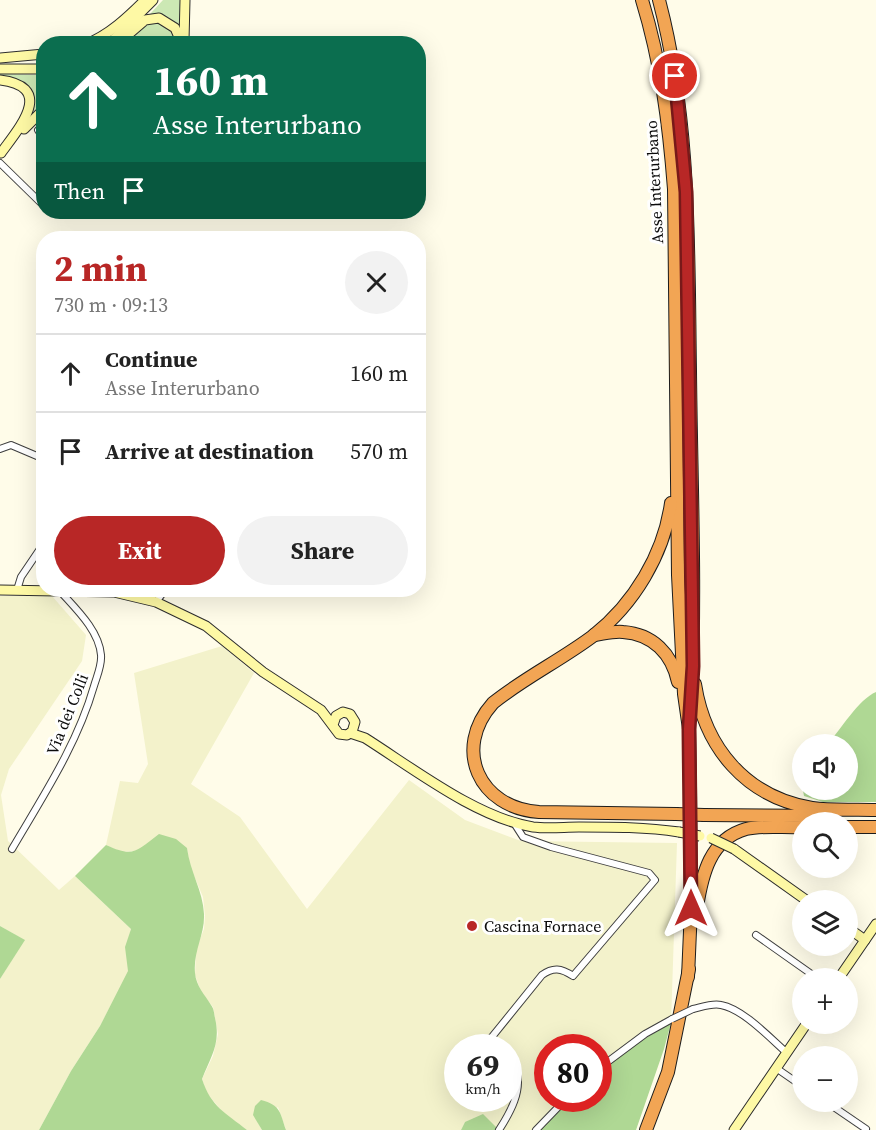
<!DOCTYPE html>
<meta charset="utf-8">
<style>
body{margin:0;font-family:"Source Serif 4",serif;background:#f2f2f2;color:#222;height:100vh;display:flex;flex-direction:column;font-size:22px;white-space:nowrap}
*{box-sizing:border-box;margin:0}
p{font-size:20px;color:#767676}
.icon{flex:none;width:33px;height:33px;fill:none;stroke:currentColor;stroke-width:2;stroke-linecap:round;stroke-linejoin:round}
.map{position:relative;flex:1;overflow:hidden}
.sheet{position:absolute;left:36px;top:231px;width:390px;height:366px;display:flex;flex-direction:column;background:#fff;border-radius:24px;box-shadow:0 6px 24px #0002}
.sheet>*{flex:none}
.hud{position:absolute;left:36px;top:36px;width:390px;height:183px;border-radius:24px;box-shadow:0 6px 24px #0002;background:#0b6e4f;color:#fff;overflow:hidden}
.controls{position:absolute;left:792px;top:734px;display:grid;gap:12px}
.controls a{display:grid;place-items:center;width:66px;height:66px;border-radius:50%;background:#fff;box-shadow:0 6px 24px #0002;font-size:30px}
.speed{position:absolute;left:444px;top:1034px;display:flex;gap:12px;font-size:30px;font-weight:700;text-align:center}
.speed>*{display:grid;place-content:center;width:78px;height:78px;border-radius:50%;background:#fff;box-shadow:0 6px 24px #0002;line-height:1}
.speed small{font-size:15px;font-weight:400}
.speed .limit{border:9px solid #d22;background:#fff;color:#111}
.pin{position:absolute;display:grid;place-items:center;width:51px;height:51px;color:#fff;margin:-26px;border:3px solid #fff;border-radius:50%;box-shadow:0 2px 6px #0007}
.me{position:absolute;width:66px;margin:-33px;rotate:0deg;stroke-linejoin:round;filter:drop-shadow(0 0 4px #0008)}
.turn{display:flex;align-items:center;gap:21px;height:126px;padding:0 18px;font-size:27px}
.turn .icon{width:78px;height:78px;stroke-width:2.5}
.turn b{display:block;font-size:42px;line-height:51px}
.then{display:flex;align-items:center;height:57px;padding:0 18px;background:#0003;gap:12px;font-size:22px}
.round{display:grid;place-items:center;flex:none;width:63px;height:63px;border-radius:32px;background:#f2f2f2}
.summary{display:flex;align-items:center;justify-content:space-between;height:102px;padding:0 18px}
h1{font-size:36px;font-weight:700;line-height:45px;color:#b82726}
.primary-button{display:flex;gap:12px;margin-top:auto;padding:12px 18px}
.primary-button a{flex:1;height:69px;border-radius:36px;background:#b82726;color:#fff;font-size:24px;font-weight:700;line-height:69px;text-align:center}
.primary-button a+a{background:#f2f2f2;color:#222}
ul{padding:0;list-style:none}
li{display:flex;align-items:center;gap:18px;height:78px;padding:0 18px;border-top:2px solid #e0e0e0}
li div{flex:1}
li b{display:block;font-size:22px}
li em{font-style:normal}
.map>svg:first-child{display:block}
.farmland{fill:#f3f2cb;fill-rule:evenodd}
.green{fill:#cce8b4}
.forest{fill:#afd894}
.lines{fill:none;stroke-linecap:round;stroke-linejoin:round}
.street-casing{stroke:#3e3e3e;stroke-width:8}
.secondary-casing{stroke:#2d2d2d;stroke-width:11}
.highway-casing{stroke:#1c1c1c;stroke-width:14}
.street{stroke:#fff;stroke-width:6}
.secondary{stroke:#fef9a5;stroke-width:9}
.highway{stroke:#f2a554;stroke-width:12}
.street-bridge-casing{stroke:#3e3e3e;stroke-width:8;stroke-linecap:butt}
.secondary-bridge-casing{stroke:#2d2d2d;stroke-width:11;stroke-linecap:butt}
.highway-bridge-casing{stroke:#1c1c1c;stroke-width:14;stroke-linecap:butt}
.street-bridge{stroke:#fff;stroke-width:6}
.secondary-bridge{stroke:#fef9a5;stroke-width:9}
.highway-bridge{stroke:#f2a554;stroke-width:12}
.route-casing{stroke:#781919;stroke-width:15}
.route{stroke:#b82726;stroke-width:10}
.poi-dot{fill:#b82726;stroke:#fff;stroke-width:2}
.labels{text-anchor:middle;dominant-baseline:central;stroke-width:6;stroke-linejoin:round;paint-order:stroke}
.street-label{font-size:16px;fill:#0b0b0b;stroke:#fff}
.poi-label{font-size:16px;fill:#0b0b0b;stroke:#fff;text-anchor:start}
</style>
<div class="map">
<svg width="876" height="1130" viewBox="0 0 876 1130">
<rect width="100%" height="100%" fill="#fffce9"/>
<g class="farmland">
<polygon points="0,596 52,596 86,635 82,661 9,769 1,795 8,841 59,890 75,876 131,929 126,947 129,971 100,1026 71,1071 39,1130 0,1130 0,979 24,940 0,926"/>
<path d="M222,646l32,27 -63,111 49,33 67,92 102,-129 56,40 56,21 156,2 -6,180 -35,21 -37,27 -1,-24h-50v51h21l-31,32h-39l-34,-8 -4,8h-175l-8,-23 -20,16 4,7h-15l-22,-15 -19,-23 -4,-13 11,-23 5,-22 -5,-27 -12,-15 -6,-17 1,-26 8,-20 1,-13 -2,-19 -14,-33 -2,-16 -67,4 -14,-7 14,-64 18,2 10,-19 -14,-91zM458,1047h50v51h-50z"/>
</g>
<g class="green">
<polygon points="163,0 182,0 181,28 168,17 150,14"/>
<polygon points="156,22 172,29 176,43 123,44 145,24"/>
<polygon points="0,74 43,75 43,100 34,111 30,111 18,80 0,77"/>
</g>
<g class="forest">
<path d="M876,692v110h-53l-19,-6 -2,-11v-1v5h46v-45h-20c12,-14 31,-45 48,-52z"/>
<path d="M159,834l17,5 11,9c3,24 16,43 17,66 1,21 -11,37 -9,59 1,13 10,22 16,32 3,4 3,8 4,13 6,26 -4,38 -13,61 9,28 24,34 45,51h-208l32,-59 29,-45 28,-55 -3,-24 6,-18 -56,-53 31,-31c28,13 30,6 53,-11z"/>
<polygon points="0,926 25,940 0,979"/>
<polygon points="671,1023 664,1049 636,1130 538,1130 569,1098 598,1098 599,1071 636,1044"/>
<path d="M261,1100c20,5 19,13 25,30h-24l-9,-15 2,-9z"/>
<polygon points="483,1114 499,1130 461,1130 465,1122"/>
</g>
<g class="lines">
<defs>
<g id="street">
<polyline points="44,125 38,130 44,139"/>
<polyline points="0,163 44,206"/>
<polyline points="0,449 11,445 44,459"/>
<polyline points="17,590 21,577 44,543"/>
<polyline points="156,602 165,590"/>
<path d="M12,849c31,-53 65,-104 82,-163 3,-10 8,-21 7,-31 -2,-25 -26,-47 -42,-65"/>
<polyline points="756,935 817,978"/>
<path d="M693,1009c9,-2 19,-6 28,-4 22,4 49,33 65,47"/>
<path d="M488,1047l-1,-4 55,-68c11,-8 19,-7 31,1l82,-96 -6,-7 -98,-26 -28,-10 -9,-14"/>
<polyline points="776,1068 802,1086"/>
<polyline points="598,1069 645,1034 672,1019"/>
<polyline points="825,1101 866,1129"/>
<path d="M499,1130c11,-17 24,-40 17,-59l-8,-2"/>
<polyline points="536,1130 567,1098"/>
</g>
<g id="secondary">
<polyline points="184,41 185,0"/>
<path d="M86,44c23,-9 42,-27 59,-44"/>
<polyline points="109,44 153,0"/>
<polyline points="117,44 145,20 159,18 175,28 182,44"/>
<polyline points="0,58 44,54"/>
<polyline points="0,69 44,69"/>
<path d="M0,80c56,7 19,48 1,73"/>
<polyline points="24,129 44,109"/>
<polyline points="0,590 114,592 156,602 206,626 263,672 321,710 339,734 347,735 352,732 355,722 350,714 343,712 336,716 333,725"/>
<path d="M350,733l15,5c49,31 112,80 168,89 15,2 31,0 46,0 34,0 67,0 100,5"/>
<polyline points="734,849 806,900"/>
<polyline points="848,928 865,940"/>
<polyline points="839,978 876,924"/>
<polyline points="734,1130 807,1023"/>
</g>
<g id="highway">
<path d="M642,0c19,62 27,124 32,189l4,386 6,119 5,35 1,57 1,122 -3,69"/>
<path d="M659,0c32,121 29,247 31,371 1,108 6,216 1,324"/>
<path d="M671,503c-7,51 -37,101 -78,133 -32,24 -69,42 -100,67 -41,46 -14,105 46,109l137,2"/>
<path d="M594,635c9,-1 19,-4 29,-3 30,2 49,22 55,50"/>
<path d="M695,684c10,64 51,113 117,124 20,3 43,1 64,2"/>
<polyline points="704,815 826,816"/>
<polyline points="848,827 876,827"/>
<path d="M697,907c5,-32 13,-68 49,-78 18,-4 39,-1 56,-2"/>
<polyline points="646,1130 668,1072 689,969"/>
</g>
</defs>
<use href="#street" class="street-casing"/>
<use href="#secondary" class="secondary-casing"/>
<use href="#highway" class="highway-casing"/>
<use href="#street" class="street"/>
<use href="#secondary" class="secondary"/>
<use href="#highway" class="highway"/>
<defs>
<polyline id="street-bridge" points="672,1019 693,1009"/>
<g id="secondary-bridge">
<polyline points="679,832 700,836"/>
<polyline points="711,838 734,849"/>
</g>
<polyline id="highway-bridge" points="676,814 704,815"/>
</defs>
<use href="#street-bridge" class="street-bridge-casing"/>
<use href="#secondary-bridge" class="secondary-bridge-casing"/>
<use href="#highway-bridge" class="highway-bridge-casing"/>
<use href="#street-bridge" class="street-bridge"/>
<use href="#secondary-bridge" class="secondary-bridge"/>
<use href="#highway-bridge" class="highway-bridge"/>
</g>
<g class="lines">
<defs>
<polyline id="route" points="675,76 686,192 693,666 689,729 691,908"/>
</defs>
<use href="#route" class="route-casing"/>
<use href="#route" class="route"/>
</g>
<circle class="poi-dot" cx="472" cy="926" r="6"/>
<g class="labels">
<g class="street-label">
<text transform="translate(654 182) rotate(-93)">Asse Interurbano</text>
<text transform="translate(67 714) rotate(-68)">Via dei Colli</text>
</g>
<g class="poi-label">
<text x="484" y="926">Cascina Fornace</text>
</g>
</g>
</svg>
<div class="controls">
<a><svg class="icon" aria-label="sound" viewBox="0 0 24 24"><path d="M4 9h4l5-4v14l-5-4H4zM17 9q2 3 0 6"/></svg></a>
<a><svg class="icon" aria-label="search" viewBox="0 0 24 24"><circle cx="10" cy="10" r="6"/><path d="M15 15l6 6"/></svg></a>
<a><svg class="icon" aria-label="layers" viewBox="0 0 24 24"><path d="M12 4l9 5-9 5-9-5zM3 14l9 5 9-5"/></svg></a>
<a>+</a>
<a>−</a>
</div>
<div class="speed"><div>69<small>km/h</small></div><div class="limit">80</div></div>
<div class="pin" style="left:675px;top:76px;background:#d93025"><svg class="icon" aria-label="arrive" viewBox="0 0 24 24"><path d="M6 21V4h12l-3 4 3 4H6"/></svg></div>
<svg class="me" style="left:691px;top:908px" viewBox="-20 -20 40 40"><path d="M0-17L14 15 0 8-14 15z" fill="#b82726" stroke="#fff" stroke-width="4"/></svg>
<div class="hud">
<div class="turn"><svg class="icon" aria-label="ahead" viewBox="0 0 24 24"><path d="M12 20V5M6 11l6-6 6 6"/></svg><div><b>160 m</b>Asse Interurbano</div></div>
<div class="then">Then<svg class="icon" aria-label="arrive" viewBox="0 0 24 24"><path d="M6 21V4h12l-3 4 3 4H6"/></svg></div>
</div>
<section class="sheet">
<div class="summary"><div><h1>2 min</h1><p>730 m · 09:13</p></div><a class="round"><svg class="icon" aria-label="close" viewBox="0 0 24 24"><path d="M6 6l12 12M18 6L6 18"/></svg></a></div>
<ul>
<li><svg class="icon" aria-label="ahead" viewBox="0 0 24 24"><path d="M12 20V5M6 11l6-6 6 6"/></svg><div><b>Continue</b><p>Asse Interurbano</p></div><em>160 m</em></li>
<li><svg class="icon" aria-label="arrive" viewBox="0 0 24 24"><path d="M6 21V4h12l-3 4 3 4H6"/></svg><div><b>Arrive at destination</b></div><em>570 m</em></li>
</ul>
<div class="primary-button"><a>Exit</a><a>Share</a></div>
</section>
</div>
